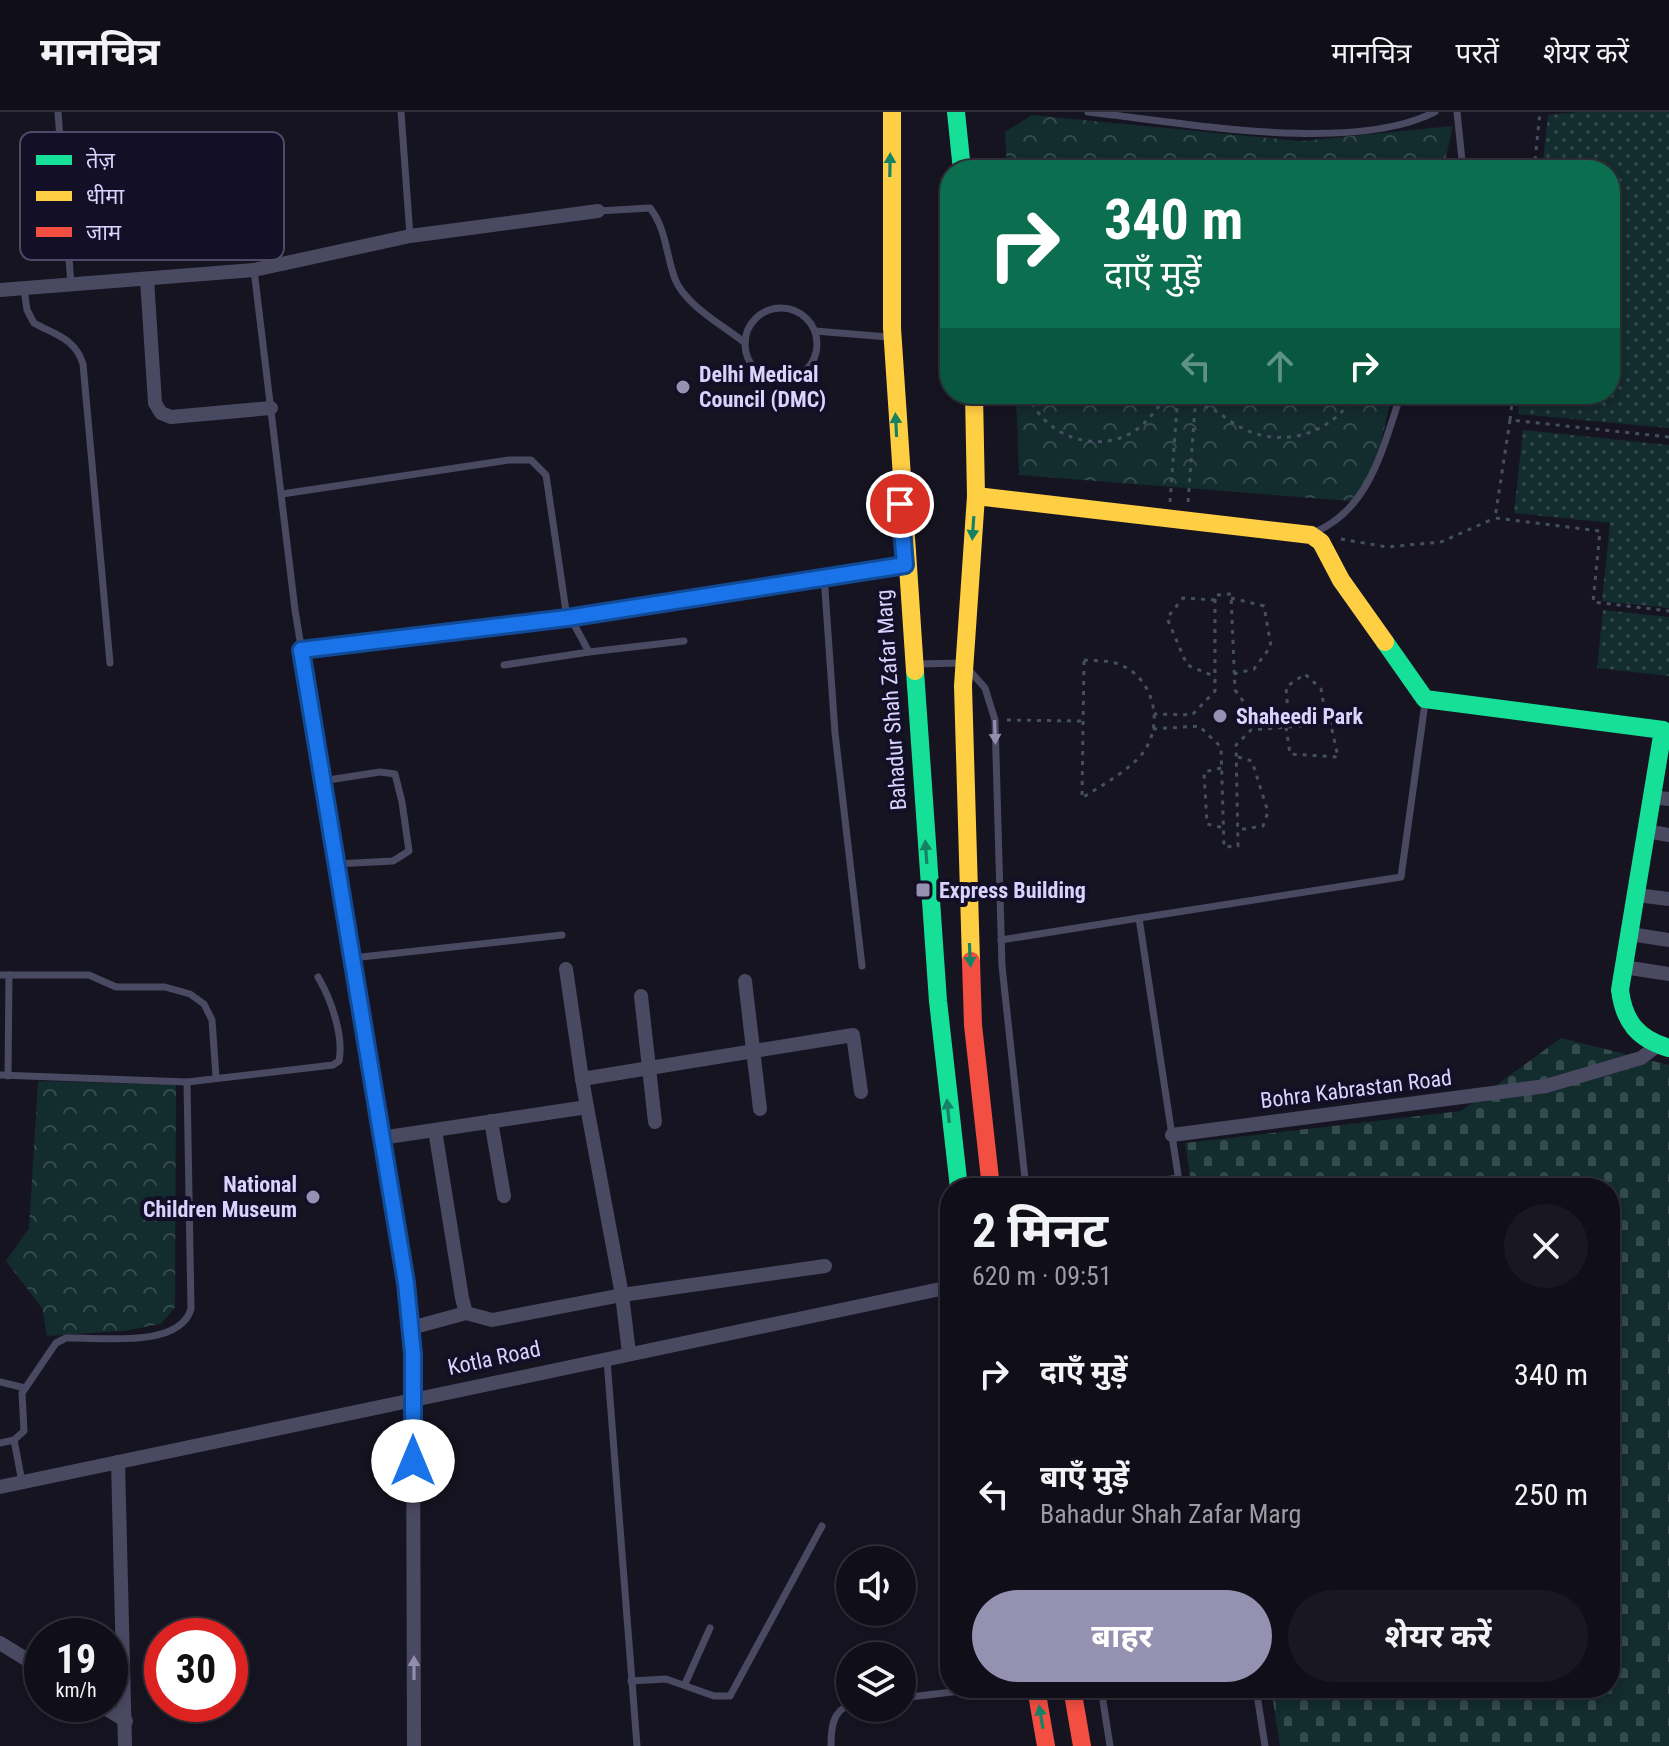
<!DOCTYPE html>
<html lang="hi">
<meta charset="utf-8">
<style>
body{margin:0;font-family:"Roboto Condensed","Noto Sans Devanagari",sans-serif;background:#191822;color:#f1f3f6;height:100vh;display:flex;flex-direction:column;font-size:30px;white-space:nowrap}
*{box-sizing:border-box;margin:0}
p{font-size:26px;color:#9c9ca2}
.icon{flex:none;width:44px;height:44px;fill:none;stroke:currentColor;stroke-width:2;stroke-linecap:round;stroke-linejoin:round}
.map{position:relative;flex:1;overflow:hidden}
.sheet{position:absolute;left:940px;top:1066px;width:680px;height:520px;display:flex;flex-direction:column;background:#100f19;border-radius:32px;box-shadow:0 4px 12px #0003,0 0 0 2px #302f38}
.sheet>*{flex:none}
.banner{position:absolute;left:940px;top:48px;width:680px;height:244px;border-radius:32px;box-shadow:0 4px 12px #0003,0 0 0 2px #302f38;background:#0b6e4f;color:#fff;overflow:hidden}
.tools{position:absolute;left:836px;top:1434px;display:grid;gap:16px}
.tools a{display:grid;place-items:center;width:80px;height:80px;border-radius:50%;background:#100f19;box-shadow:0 4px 12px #0003,0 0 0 2px #302f38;font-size:40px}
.speed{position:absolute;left:24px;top:1506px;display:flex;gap:16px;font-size:40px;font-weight:700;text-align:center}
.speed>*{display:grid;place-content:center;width:104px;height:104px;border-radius:50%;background:#100f19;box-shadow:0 4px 12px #0003,0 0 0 2px #302f38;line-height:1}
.speed small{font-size:20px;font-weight:400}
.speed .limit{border:12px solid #d22;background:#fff;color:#111}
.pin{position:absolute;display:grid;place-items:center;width:68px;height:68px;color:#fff;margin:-34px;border:4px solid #fff;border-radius:50%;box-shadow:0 2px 8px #0007}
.me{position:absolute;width:88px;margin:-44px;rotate:0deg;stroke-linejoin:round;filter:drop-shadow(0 0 6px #0008)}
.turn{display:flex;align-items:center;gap:28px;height:168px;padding:0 32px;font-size:36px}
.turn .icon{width:104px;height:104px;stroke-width:2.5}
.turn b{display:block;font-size:56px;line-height:68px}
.lanes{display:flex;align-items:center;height:76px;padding:0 32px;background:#0003;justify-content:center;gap:40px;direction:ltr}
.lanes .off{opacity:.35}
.round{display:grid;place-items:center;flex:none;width:84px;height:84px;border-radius:42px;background:#191822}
.summary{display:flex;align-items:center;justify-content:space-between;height:136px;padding:0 32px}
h1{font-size:48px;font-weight:700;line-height:60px}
.button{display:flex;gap:16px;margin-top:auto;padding:16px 32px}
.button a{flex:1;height:92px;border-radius:48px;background:#9591b1;color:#fff;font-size:32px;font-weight:700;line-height:92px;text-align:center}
.button a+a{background:#191822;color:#f1f3f6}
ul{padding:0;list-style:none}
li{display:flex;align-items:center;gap:24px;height:120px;padding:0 32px}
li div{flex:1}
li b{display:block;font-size:30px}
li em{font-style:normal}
header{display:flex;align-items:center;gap:48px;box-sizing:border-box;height:112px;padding:0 40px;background:#100f19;border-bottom:2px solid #302f38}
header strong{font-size:38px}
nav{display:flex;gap:44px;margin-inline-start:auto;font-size:28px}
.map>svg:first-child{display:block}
.grass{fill:url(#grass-dots)}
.cemetery{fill:url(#cemetery-stones)}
.park{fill:url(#park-crowns)}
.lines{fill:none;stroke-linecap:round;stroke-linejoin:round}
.path{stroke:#44505f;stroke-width:3;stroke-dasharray:4 6;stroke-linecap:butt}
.lane{stroke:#4a4962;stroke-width:7}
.street{stroke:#4a4962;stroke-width:14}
.fast{stroke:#16e098;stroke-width:18}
.slow{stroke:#ffcf43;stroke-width:18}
.jam{stroke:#f24e42;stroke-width:18}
.oneway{fill:#158265}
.oneway2{fill:#928eb0}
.route-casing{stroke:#114b97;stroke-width:20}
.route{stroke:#1a73e8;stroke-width:14}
.poi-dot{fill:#9591b1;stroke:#130f26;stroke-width:3}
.labels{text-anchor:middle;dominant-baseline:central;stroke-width:8;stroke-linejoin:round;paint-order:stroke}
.poi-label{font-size:22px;font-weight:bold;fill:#d9d4ff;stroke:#130f26;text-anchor:start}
.street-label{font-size:22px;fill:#d9d4ff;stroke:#130f26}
.key{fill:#130f26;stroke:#4e4a67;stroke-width:2}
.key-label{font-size:22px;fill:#d9d4ff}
</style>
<header>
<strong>मानचित्र</strong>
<nav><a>मानचित्र</a><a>परतें</a><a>शेयर करें</a></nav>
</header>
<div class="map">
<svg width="1669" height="1634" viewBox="0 0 1669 1634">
<defs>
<pattern id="grass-dots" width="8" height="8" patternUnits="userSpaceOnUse" patternTransform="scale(2)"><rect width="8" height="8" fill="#132c2d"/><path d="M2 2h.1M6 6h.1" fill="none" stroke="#354a4c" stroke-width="1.8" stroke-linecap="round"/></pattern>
<pattern id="cemetery-stones" width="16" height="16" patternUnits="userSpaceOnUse" patternTransform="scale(2)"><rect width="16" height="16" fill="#132c2d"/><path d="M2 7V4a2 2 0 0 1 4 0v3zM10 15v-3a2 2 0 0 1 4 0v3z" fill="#354a4c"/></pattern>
<pattern id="park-crowns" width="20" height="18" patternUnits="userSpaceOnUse" patternTransform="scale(2)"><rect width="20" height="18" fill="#132c2d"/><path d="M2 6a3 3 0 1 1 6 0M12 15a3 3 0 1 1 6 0" fill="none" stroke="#354a4c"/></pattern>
</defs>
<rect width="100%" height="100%" fill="#161421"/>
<g class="grass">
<polygon points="1579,0 1669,0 1669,316 1518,302 1520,282 1610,282 1610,58 1542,58 1548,3"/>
<polygon points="1523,318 1669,333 1669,496 1602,489 1610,411 1514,401"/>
<polygon points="1603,498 1669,505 1669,564 1597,556"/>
</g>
<polygon class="cemetery" points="1561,926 1669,953 1669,1634 1280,1634 1271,1576 1610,1576 1610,1076 1192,1076 1185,1031 1461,999"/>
<g class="park">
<polygon points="1032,3 1301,29 1453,14 1443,58 1007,58 1005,20"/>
<polygon points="1016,282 1392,282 1374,362 1350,389 1019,363"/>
<polygon points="38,969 176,973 175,1195 161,1212 123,1219 47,1224 42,1196 6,1149 29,1116"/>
</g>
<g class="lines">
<g class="path">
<polyline points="1534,58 1540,0"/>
<path d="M1028,282c15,41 66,61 105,38 11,-7 19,-17 27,-27 13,-1 31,-3 44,1 13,3 25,16 38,22 40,21 91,6 113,-34"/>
<path d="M1072,282c18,15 35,10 55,0"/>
<polyline points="1510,308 1513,282"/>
<polyline points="1669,325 1510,308 1495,406 1600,419 1593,490 1669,499"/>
<polyline points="1170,390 1178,282"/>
<polyline points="1188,390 1196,282"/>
<polyline points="1341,427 1387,435 1441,430 1495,406"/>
<polyline points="1231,486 1264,494 1271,534 1254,557 1234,562"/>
<polyline points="1215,488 1183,486 1167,506 1187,553 1216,565"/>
<path d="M1084,548c11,1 26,0 37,5 33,14 44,60 21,89 -15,18 -40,31 -60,44z"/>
<polyline points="1288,601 1286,575 1305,562 1321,577 1325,601"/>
<polyline points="1007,608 1083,609"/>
<polyline points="1286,615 1290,642 1338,645 1331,613"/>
<polyline points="1153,617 1199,614 1221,635 1224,735 1238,734 1236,633 1251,618 1352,610 1353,600 1252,601 1235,578 1231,482 1215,483 1215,579 1192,603 1154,602"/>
<polyline points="1238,645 1252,649 1268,700 1263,714 1238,718"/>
<polyline points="1221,656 1204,660 1207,712 1224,716"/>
</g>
<g class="lane">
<polyline points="58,0 71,173"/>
<polyline points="401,0 410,124"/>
<path d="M1088,0c93,10 263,43 347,0"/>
<polyline points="1457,0 1463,58"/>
<path d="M598,99l52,-3c16,20 16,47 25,71 10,26 49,47 70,64"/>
<polyline points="254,158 295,498 406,1171 413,1242 413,1285"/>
<path d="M24,177l3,21 7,13c21,12 41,15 49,41l27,299"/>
<circle cx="781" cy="232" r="36"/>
<polyline points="815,219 888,225"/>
<polyline points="282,382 509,348 531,348 546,363 567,506"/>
<path d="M1315,420c55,-23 68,-85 86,-138"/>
<polyline points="824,464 835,621 862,854"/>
<polyline points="301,538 567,506 903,453"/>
<polyline points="589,540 684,529"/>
<polyline points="918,552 962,551"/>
<polyline points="504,553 589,540 570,505"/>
<polyline points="970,559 985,576 995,608 1002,854 1026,1076"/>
<polyline points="322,669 380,660 395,662 402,690 409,739 393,749 335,752"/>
<polyline points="1139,806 1401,765 1425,591"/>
<polyline points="1001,828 1139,806 1180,1076"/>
<polyline points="352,846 562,823"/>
<polyline points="0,863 89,863 116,875 165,875 190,882 204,892 212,908 216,965"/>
<path d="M0,963l187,7 146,-17 6,-4c5,-25 -8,-62 -21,-84"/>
<polyline points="8,964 9,863"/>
<polyline points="1111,1076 1178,1066"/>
<polyline points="607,1248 637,1634"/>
<polyline points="0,1270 25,1276"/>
<polyline points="14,1328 22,1370"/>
<path d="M0,1331l14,-3 10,-9 -2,-38 34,-50 10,-5c35,-1 113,11 125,-29l-4,-227"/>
<polyline points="631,1569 666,1567 714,1584 730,1584 822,1414"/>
<polyline points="685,1572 710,1516"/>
<polyline points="1101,1576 1110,1634"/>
<polyline points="1256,1576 1265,1634"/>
<polyline points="902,1586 985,1576"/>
<path d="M831,1634c0,-16 1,-36 19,-41"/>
</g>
<g class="street">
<polyline points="147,167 155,291 161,301 171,305 271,296"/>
<polyline points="0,178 254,158 410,124 598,99"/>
<polyline points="1651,685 1669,687"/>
<polyline points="1646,719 1669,723"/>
<polyline points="1637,783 1669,787"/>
<polyline points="1630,822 1669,828"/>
<polyline points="1624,855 1669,862"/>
<polyline points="566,857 582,967"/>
<polyline points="745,869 760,997"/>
<polyline points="641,884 655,1010"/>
<polyline points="587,995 622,1183 629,1241"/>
<polyline points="491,1009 504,1084"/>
<polyline points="435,1018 462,1186 466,1201 492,1208 622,1183 825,1154"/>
<polyline points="1172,1023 1546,974 1641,946 1657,934"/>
<polyline points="381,1026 587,995 582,967 853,923 861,980"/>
<polyline points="411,1216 466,1201"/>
<polyline points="413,1285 414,1634"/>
<polyline points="118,1350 125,1634"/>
<polyline points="0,1375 950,1175"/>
<polyline points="0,1531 42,1557"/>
<polyline points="99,1592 126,1609"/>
</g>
<g class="fast">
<polyline points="956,0 962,58"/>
<path d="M1385,530l40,57 238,31 -43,260c4,32 18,49 49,58"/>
<polyline points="915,559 938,889 959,1076"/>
</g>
<g class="slow">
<polyline points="892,0 892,216 915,559"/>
<polyline points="976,384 1311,423 1321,430 1341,468 1385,530"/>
<polyline points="971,849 963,574 976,384 974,282"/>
</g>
<g class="jam">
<polyline points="971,849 973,913 991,1076"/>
<polyline points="1036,1576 1046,1634"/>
<polyline points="1072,1576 1082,1634"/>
</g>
</g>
<defs><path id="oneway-solid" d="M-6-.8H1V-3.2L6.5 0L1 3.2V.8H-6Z" transform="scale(2)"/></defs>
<g class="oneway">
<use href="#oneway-solid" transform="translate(890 53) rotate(-89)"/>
<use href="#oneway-solid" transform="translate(896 313) rotate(-93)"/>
<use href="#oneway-solid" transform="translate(973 416) rotate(94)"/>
<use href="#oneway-solid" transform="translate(926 740) rotate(-94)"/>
<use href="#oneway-solid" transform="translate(970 843) rotate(87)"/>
<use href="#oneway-solid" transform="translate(948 999) rotate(-96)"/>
<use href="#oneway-solid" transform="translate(1041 1605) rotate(-100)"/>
</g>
<g class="oneway2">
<use href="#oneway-solid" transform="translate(995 620) rotate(88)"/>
<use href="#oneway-solid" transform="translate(414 1556) rotate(-90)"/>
</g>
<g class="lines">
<defs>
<polyline id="route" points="413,1349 413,1242 406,1171 301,538 567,506 905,453 900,392"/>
</defs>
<use href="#route" class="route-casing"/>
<use href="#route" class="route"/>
</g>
<g class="poi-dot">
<circle cx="683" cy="275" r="8"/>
<circle cx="1220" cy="604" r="8"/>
<rect x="915" y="770" width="16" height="16" rx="4"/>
<circle cx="313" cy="1085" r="8"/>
</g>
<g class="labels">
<g class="poi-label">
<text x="699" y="262">Delhi Medical<tspan x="699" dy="25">Council (DMC)</tspan></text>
<text x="1236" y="604">Shaheedi Park</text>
<text x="939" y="778">Express Building</text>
<text x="297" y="1072" text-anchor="end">National<tspan x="297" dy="25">Children Museum</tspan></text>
</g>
<g class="street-label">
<text transform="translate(891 588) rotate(-94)">Bahadur Shah Zafar Marg</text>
<text transform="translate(1356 977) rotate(-7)">Bohra Kabrastan Road</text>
<text transform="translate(494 1246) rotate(-12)">Kotla Road</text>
</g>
</g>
<rect x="20" y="20" width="264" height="128" rx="12" class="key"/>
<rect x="36" y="43" width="36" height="10" fill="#16e098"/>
<rect x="36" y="79" width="36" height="10" fill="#ffcf43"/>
<rect x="36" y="115" width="36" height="10" fill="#f24e42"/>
<g class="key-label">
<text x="86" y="56">तेज़</text>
<text x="86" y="92">धीमा</text>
<text x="86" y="128">जाम</text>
</g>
</svg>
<div class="tools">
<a><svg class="icon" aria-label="sound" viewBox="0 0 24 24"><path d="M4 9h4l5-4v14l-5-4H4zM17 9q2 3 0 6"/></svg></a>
<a><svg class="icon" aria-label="layers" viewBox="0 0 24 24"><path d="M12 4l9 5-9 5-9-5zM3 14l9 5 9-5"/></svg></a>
</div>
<div class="speed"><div>19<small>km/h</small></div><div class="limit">30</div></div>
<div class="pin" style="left:900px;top:392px;background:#d93025"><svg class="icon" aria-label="arrive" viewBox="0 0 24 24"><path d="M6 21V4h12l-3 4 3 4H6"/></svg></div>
<svg class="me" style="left:413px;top:1349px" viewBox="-20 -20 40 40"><circle r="19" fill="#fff"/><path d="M0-13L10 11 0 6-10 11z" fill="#1a73e8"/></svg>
<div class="banner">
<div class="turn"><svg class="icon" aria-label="right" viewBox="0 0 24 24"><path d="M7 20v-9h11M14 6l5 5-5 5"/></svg><div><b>340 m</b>दाएँ मुड़ें</div></div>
<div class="lanes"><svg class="icon off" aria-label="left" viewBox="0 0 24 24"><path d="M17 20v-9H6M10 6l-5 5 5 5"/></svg><svg class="icon off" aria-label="ahead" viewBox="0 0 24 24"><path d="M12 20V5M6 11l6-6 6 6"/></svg><svg class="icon" aria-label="right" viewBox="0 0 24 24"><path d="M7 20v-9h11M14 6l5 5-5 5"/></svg></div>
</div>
<section class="sheet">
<div class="summary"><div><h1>2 मिनट</h1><p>620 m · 09:51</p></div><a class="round"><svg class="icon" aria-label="close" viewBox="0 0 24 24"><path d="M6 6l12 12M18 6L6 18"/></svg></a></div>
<ul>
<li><svg class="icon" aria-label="right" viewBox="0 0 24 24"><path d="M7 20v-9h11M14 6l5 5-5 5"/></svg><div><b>दाएँ मुड़ें</b></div><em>340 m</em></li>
<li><svg class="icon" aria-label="left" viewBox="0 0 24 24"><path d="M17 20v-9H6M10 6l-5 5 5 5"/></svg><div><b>बाएँ मुड़ें</b><p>Bahadur Shah Zafar Marg</p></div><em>250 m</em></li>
</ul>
<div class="button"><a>बाहर</a><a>शेयर करें</a></div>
</section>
</div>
